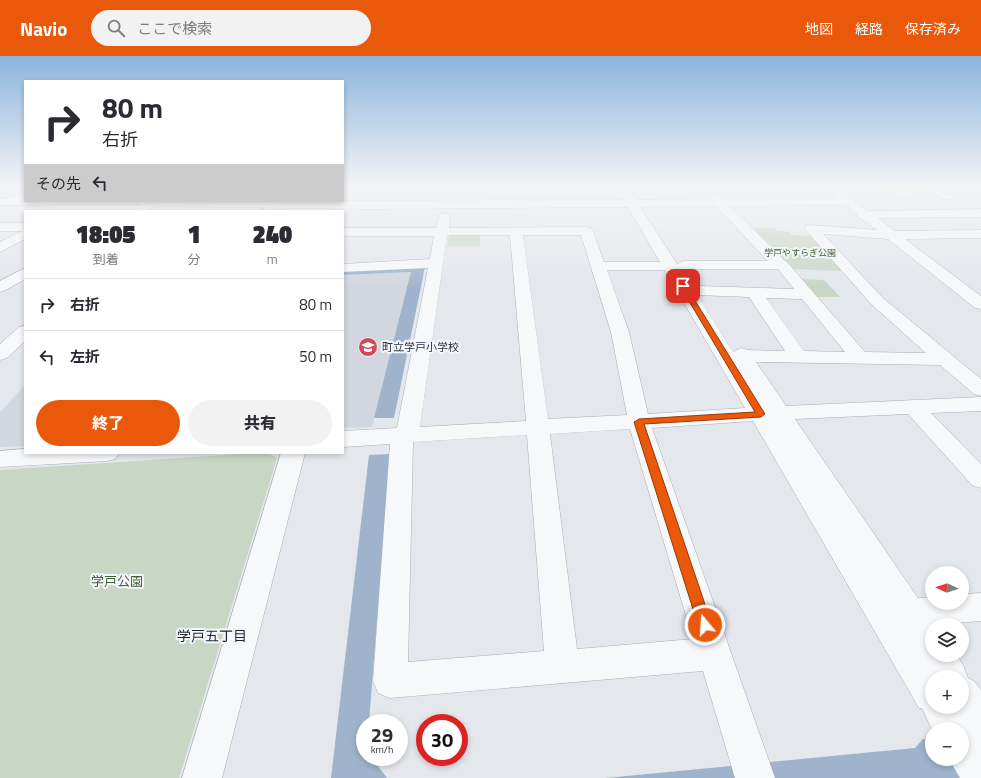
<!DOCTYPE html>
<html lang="ja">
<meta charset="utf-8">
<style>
body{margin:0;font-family:"Titillium Web","Noto Sans JP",sans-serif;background:#f2f2f3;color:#2b2b33;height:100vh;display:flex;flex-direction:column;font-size:15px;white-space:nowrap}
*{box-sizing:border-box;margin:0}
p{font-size:13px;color:#7c7c81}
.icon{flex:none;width:22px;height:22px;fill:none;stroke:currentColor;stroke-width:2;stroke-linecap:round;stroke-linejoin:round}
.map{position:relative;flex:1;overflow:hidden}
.sheet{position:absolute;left:24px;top:154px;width:320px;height:244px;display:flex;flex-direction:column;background:#fff;border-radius:0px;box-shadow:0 2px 6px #0003}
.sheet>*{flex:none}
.banner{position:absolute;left:24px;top:24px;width:320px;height:122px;border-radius:0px;box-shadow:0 2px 6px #0003;background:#fff;color:#2b2b33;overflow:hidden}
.needle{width:26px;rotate:274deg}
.fabs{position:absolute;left:925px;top:510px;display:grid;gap:8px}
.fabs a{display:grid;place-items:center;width:44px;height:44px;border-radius:50%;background:#fff;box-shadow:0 2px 6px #0003;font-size:20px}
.speed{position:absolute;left:356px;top:658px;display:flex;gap:8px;font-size:20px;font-weight:700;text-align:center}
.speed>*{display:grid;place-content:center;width:52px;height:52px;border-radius:50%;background:#fff;box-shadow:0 2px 6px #0003;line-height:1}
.speed small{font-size:10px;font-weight:400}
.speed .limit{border:6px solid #d22;background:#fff;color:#111}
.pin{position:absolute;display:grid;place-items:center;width:34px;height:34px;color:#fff;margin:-17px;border-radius:8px;box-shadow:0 2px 6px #0006}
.me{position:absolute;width:44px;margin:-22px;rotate:342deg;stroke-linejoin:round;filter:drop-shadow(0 0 3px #0008)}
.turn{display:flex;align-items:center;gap:14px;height:84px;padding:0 12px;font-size:18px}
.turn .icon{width:52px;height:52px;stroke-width:2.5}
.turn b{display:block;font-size:28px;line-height:34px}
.then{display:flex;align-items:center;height:38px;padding:0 12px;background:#0003;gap:8px;font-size:15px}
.eta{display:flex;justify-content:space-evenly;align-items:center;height:68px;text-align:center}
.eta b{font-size:24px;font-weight:800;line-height:28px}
.cta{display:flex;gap:8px;margin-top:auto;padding:8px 12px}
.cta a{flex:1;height:46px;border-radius:24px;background:#ea580c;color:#fff;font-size:16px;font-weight:800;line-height:46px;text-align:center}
.cta a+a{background:#f2f2f3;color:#2b2b33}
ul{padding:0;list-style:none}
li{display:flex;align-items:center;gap:12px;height:52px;padding:0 12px;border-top:1px solid #e1e1e2}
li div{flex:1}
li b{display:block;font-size:15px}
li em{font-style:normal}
header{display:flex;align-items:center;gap:24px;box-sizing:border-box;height:56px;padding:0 20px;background:#ea580c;color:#fff}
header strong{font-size:19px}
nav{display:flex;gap:22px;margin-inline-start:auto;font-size:14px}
.search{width:280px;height:36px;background:#f2f2f3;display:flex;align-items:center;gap:10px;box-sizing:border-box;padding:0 14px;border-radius:22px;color:#7c7c81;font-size:15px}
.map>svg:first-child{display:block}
.built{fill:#d2d6de}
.green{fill:#c9d6c5}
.water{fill:#9fb4cc}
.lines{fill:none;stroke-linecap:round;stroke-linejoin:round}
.stream{fill:#9fb4cc;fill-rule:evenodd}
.minor-casing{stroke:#a9aeb7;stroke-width:1}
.major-casing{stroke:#a3abb8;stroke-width:1}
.minor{fill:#f7f8fa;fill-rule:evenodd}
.major{fill:#fff;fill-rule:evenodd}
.route{fill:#ea580c;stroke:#983908}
.labels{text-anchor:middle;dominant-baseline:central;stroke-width:4;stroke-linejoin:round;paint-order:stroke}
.far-park-label{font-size:9px;fill:#3f6138;stroke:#f4f6f9}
.poi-label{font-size:11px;fill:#2b3445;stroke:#f4f6f9;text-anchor:start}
.near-park-label{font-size:13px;fill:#3f6138;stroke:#f4f6f9}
.near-neighbourhood-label{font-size:14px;fill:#1d2536;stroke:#f4f6f9}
</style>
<header>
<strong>Navio</strong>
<div class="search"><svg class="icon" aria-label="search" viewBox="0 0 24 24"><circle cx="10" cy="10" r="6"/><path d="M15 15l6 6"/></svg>ここで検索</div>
<nav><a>地図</a><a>経路</a><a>保存済み</a></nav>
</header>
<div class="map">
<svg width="981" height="722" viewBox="0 0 981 722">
<rect width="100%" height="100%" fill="#e4e7ec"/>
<g class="built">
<polygon points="412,216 372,371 343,372 343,219"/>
<polygon points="25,329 25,390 0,391 0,356"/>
</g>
<g class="green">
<polygon points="748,172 774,172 777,175 789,176 792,179 812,180 845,215 790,213"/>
<polygon points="480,177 480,190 447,190 449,179"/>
<polygon points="798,223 824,224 840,241 813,241"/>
<polygon points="255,397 268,397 277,402 179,722 0,722 0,414"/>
</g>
<g class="water">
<polygon points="425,211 394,362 374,362 411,216 343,219 343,215"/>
<polygon points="390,398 369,667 365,667 365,701 371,701 387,722 331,722 369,399"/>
<polygon points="923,683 932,683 932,703 962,703 981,722 606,722 915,692"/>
</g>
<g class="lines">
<g class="stream">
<polygon points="972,131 981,132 981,134 959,131"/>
<polygon points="262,151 264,152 261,155 258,155"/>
</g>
<defs>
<g id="minor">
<path d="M889,131h14l14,9 -2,2c-8,2 -20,-5 -26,-11z"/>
<polygon points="924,131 938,131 953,141 951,143 943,143"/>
<polygon points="25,134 25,142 14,147 6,147 4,145 6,143"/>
<path d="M626,134l4,1 6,9 74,-1 -2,-2 2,-2c6,-2 8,0 13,4h114l-6,-6 6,-3 4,1 27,20 113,-2v8l-103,1 17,13 86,-1v8l-76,1 76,57v13l-6,-1 -87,-69 -65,-5 60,64 98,81v17l-7,-2 -34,-29 -184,-3 30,44 195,-9v14l-50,2 50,51v24l-9,-3 -64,-71 -113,5 123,179 14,-1v6h30v-9l19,-1v28l-49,4v30h25l6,10 5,13 6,3 7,9v88h-21l-11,-19h13v-30l-30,1 -10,-22h-3l-166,-287 -101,7 123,350h-40l-32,-107 -313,27 -12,-5 -5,-12 17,-237 -47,3v-16l54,-3 31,-160 -85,4v-8l87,-5 4,-23h-91v-8h93l4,-14h8l2,3 -1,11 137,-1 5,1 2,3 11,31h56l-32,-55 -260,2 -212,-3 -10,5h-15l2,-3 14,-7 477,-1 -4,-7zM846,149l11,9 2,4 3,1 15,11 -66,-5 -5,1 -1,3 66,75 55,49 -61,-1 -78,-90 -2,-1 -55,-55zM716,150l52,55h-85l-6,3 -37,-57zM447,179h63l16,186 -106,6zM523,179h58l30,97 16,83 -79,4zM680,213h98l16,20 -94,-3 -7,3zM607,214h58l80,138 -97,6 -19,-82zM697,239l52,2 36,54 -37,-1 -7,-2 -8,4zM766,242l36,1 43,53 -41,-1zM630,373l63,210 -116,10 -27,-215zM527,379l17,216 -136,11 5,-220zM932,621h30v30h-30z"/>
<polygon points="0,167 25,167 25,183 0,196 0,186 22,175 0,175"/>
<polygon points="25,212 25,223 6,234 0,236 0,225"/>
<polygon points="25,270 25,285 7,302 0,304 0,288 19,271"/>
<polygon points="25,393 25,397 119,397 115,403 107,405 0,411 0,395"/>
<polygon points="281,397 305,397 222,722 182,722"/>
</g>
<polygon id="major" points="25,142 25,145 161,145 159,147 155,148 0,149 0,143"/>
</defs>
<use href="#minor" class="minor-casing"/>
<use href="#major" class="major-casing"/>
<use href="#minor" class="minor"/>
<use href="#major" class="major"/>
</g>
<linearGradient id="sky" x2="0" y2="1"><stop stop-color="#8bb4dd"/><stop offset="0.56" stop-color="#f3f4f6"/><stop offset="1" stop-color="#f3f4f6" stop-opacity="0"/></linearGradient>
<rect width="981" height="232" fill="url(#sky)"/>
<polygon class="route" points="681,229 686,230 765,358 761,361 644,368 712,569 710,573 705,575 700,573 698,569 634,366 639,363 755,356 680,230"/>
<defs>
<symbol id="school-disc" viewBox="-11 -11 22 22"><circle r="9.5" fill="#d1495b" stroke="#f4f6f9"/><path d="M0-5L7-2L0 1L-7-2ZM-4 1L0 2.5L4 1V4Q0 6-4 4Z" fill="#fff"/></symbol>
</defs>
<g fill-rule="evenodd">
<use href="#school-disc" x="357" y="280" width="22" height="22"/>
</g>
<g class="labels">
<g class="far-park-label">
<text x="800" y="196">学戸やすらぎ公園</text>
</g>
<g class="poi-label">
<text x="382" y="291">町立学戸小学校</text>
</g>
<g class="near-park-label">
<text x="117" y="525">学戸公園</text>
</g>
<g class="near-neighbourhood-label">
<text x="212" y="579">学戸五丁目</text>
</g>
</g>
</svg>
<div class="fabs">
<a><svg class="needle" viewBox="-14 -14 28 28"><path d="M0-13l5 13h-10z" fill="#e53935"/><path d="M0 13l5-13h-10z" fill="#7c7c81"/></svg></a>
<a><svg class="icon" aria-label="layers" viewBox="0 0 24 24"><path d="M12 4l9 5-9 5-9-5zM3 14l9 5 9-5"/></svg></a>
<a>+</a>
<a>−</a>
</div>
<div class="speed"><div>29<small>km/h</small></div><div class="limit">30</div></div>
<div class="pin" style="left:683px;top:230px;background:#d93025"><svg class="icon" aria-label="arrive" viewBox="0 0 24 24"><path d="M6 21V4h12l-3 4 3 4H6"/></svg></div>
<svg class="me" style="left:705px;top:569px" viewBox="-20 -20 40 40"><circle r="17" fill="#ea580c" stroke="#fff" stroke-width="3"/><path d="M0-11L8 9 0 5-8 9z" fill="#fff"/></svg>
<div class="banner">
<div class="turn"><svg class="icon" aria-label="right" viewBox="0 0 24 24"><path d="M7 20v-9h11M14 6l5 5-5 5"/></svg><div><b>80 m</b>右折</div></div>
<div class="then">その先<svg class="icon" aria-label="left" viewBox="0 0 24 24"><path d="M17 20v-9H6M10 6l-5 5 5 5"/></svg></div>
</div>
<section class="sheet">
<div class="eta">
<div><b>18:05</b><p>到着</p></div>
<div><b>1</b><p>分</p></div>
<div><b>240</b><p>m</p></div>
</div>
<ul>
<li><svg class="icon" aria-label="right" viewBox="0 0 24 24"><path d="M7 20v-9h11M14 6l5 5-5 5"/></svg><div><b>右折</b></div><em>80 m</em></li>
<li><svg class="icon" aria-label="left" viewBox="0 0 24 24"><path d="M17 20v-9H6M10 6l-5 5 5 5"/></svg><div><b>左折</b></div><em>50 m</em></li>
</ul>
<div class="cta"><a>終了</a><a>共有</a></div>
</section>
</div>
